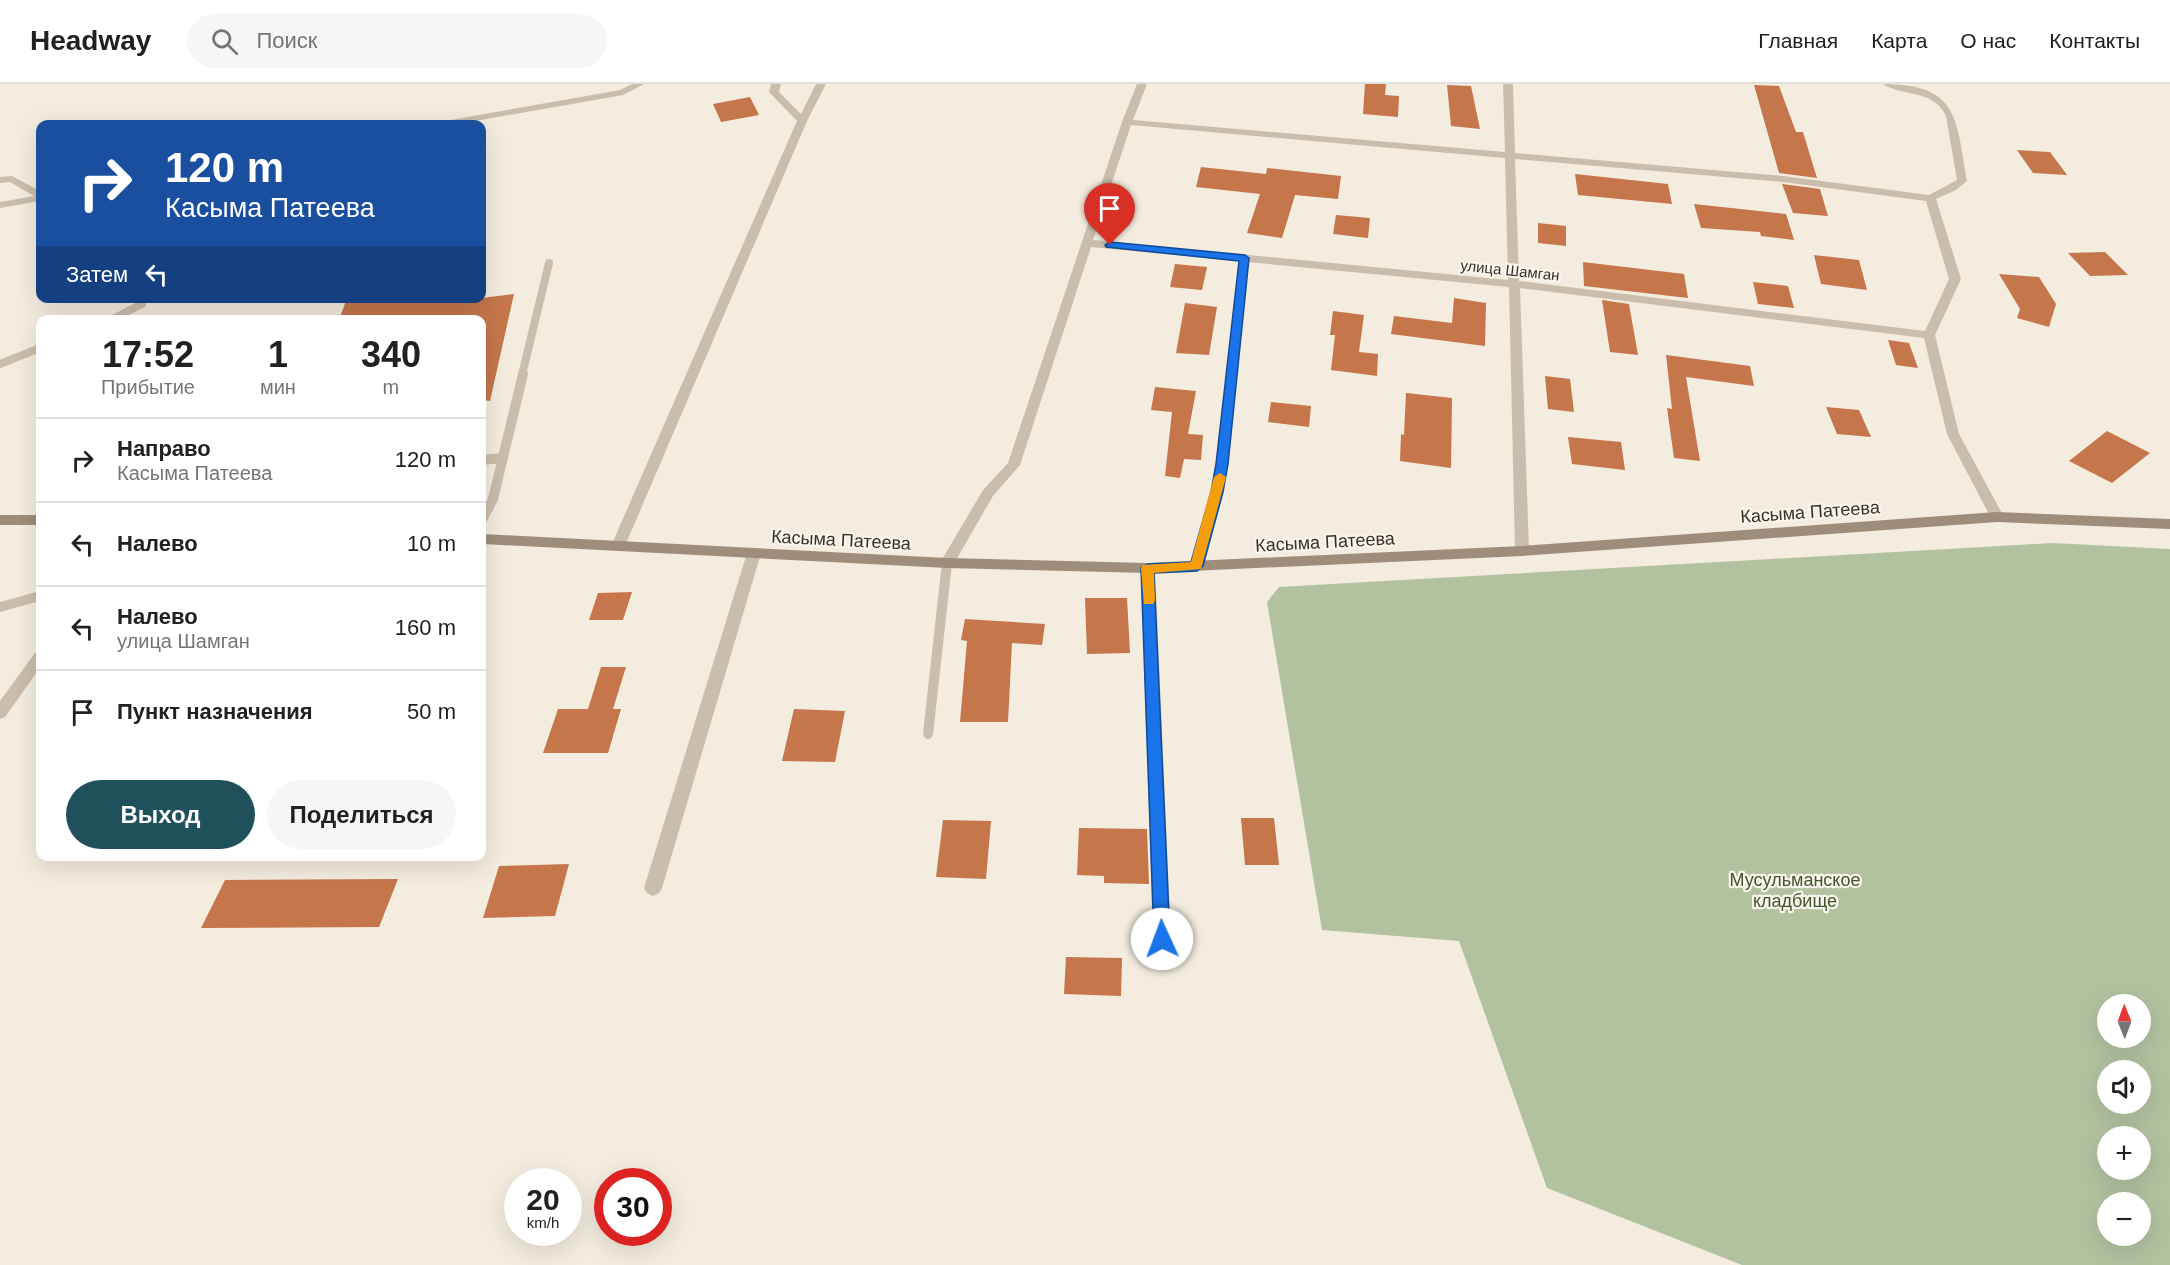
<!DOCTYPE html>
<html lang="ru">
<meta charset="utf-8">
<style>
body{margin:0;font-family:Helvetica,sans-serif;background:#f6f6f6;color:#202124;height:100vh;display:flex;flex-direction:column;font-size:22px;white-space:nowrap}
*{box-sizing:border-box;margin:0}
p{font-size:20px;color:#757577}
.icon{flex:none;width:33px;height:33px;fill:none;stroke:currentColor;stroke-width:2;stroke-linecap:round;stroke-linejoin:round}
.map{position:relative;flex:1;overflow:hidden}
.details{position:absolute;left:36px;top:231px;width:450px;height:546px;display:flex;flex-direction:column;background:#fff;border-radius:12px;box-shadow:0 6px 24px #0002}
.details>*{flex:none}
.banner{position:absolute;left:36px;top:36px;width:450px;height:183px;border-radius:12px;box-shadow:0 6px 24px #0002;background:#1a4fa0;color:#fff;overflow:hidden}
.needle{width:39px;rotate:359deg}
.controls{position:absolute;left:2097px;top:910px;display:grid;gap:12px}
.controls a{display:grid;place-items:center;width:54px;height:54px;border-radius:50%;background:#fff;box-shadow:0 6px 24px #0002;font-size:30px}
.speed{position:absolute;left:504px;top:1084px;display:flex;gap:12px;font-size:30px;font-weight:700;text-align:center}
.speed>*{display:grid;place-content:center;width:78px;height:78px;border-radius:50%;background:#fff;box-shadow:0 6px 24px #0002;line-height:1}
.speed small{font-size:15px;font-weight:400}
.speed .limit{border:9px solid #d22;background:#fff;color:#111}
.pin{position:absolute;display:grid;place-items:center;width:51px;height:51px;color:#fff;margin:-62px -26px;border-radius:50% 50% 50% 0;rotate:-45deg;box-shadow:0 0 6px #0007}
.pin .icon{rotate:45deg}
.me{position:absolute;width:66px;margin:-33px;rotate:358deg;stroke-linejoin:round;filter:drop-shadow(0 0 4px #0008)}
.turn{display:flex;align-items:center;gap:21px;height:126px;padding:0 30px;font-size:27px}
.turn .icon{width:78px;height:78px;stroke-width:2.5}
.turn b{display:block;font-size:42px;line-height:51px}
.then{display:flex;align-items:center;height:57px;padding:0 30px;background:#0003;gap:12px;font-size:22px}
.eta{display:flex;justify-content:space-evenly;align-items:center;height:102px;text-align:center}
.eta b{font-size:36px;font-weight:700;line-height:42px}
.button{display:flex;gap:12px;margin-top:auto;padding:12px 30px}
.button a{flex:1;height:69px;border-radius:36px;background:#1f505b;color:#fff;font-size:24px;font-weight:700;line-height:69px;text-align:center}
.button a+a{background:#f6f6f6;color:#202124}
ul{padding:0;list-style:none}
li{display:flex;align-items:center;gap:18px;height:84px;padding:0 30px;border-top:2px solid #e0e0e0}
li div{flex:1}
li b{display:block;font-size:22px}
li em{font-style:normal}
header{display:flex;align-items:center;gap:36px;box-sizing:border-box;height:84px;padding:0 30px;background:#fff;border-bottom:2px solid #e0e0e0}
header strong{font-size:28px}
nav{display:flex;gap:33px;margin-inline-start:auto;font-size:21px}
.search{width:420px;height:54px;background:#f6f6f6;display:flex;align-items:center;gap:15px;box-sizing:border-box;padding:0 21px;border-radius:33px;color:#757577;font-size:22px}
.map>svg:first-child{display:block}
.green{fill:#b2c29f;fill-rule:evenodd}
.building{fill:#c5764b}
.lines{fill:none;stroke-linecap:round;stroke-linejoin:round}
.lane-far1{stroke:#cbbdab;stroke-width:8}
.lane{stroke:#cbbdab;stroke-width:10}
.street{fill:#cbbdab;fill-rule:evenodd}
.secondary{fill:#9f8d7c;fill-rule:evenodd}
.route{fill:#1a73e8;stroke:#114b97;stroke-width:1.5}
.slow{fill:#f59e0b}
.labels{text-anchor:middle;dominant-baseline:central;stroke-width:4.5;stroke-linejoin:round;paint-order:stroke}
.far-street-label{font-size:15px;fill:#39302a;stroke:#faf5ec}
.street-label{font-size:18px;fill:#39302a;stroke:#faf5ec}
.park-label{font-size:18px;fill:#43572e;stroke:#faf5ec}
</style>
<header>
<strong>Headway</strong>
<div class="search"><svg class="icon" aria-label="search" viewBox="0 0 24 24"><circle cx="10" cy="10" r="6"/><path d="M15 15l6 6"/></svg>Поиск</div>
<nav><a>Главная</a><a>Карта</a><a>О нас</a><a>Контакты</a></nav>
</header>
<div class="map">
<svg width="2170" height="1181" viewBox="0 0 2170 1181">
<rect width="100%" height="100%" fill="#f3ecdf"/>
<path class="green" d="M2053,459l117,6v716h-428l-195,-77 -88,-247 -137,-11 -55,-328 12,-15zM2108,921h32v33h-32zM2108,987h32v33h-32zM2108,1053h32v33h-32zM2108,1119h32v33h-32z"/>
<g class="building">
<polygon points="1365,0 1386,0 1385,11 1399,12 1398,33 1363,30"/>
<polygon points="1447,1 1471,2 1480,45 1451,42"/>
<polygon points="1754,1 1779,2 1796,48 1803,48 1817,94 1779,89"/>
<polygon points="750,13 759,31 721,38 713,20"/>
<polygon points="2017,66 2050,68 2067,91 2033,89"/>
<polygon points="1201,83 1266,90 1267,84 1341,92 1338,115 1295,111 1282,154 1247,149 1260,110 1196,103"/>
<polygon points="1575,90 1668,100 1672,120 1578,111"/>
<polygon points="1782,100 1820,105 1828,132 1793,129"/>
<polygon points="1694,120 1786,130 1794,156 1761,152 1760,148 1701,144"/>
<polygon points="1336,131 1370,134 1368,154 1333,150"/>
<polygon points="1538,139 1566,142 1566,162 1538,159"/>
<polygon points="2105,168 2128,191 2090,192 2068,169"/>
<polygon points="1814,171 1859,176 1867,206 1821,200"/>
<polygon points="1583,178 1684,190 1688,214 1584,202"/>
<polygon points="1175,180 1207,183 1202,206 1170,203"/>
<polygon points="1999,190 2039,193 2056,220 2049,243 2017,234 2020,225"/>
<polygon points="1753,198 1788,202 1794,224 1758,220"/>
<polygon points="514,210 490,317 482,316 482,236 339,236 347,214 482,214"/>
<polygon points="1454,214 1486,219 1485,262 1391,250 1394,232 1452,239"/>
<polygon points="1602,216 1629,220 1638,271 1610,268"/>
<polygon points="1185,219 1217,223 1209,271 1176,269"/>
<polygon points="1333,227 1364,231 1359,268 1378,270 1377,292 1331,286 1335,251 1330,251"/>
<polygon points="1888,256 1909,259 1918,284 1896,281"/>
<polygon points="1666,271 1750,282 1754,302 1686,293 1700,377 1674,374 1667,324 1672,325"/>
<polygon points="1545,292 1570,295 1574,328 1548,325"/>
<polygon points="1155,303 1196,307 1188,350 1203,351 1201,376 1184,375 1180,394 1165,392 1172,328 1151,326"/>
<polygon points="1406,309 1452,314 1451,384 1400,377 1401,350 1404,351"/>
<polygon points="1271,318 1311,322 1309,343 1268,338"/>
<polygon points="1826,323 1859,326 1871,353 1837,350"/>
<polygon points="2107,347 2150,369 2112,399 2069,377"/>
<polygon points="1568,353 1621,358 1625,386 1572,380"/>
<polygon points="632,508 623,536 589,536 598,509"/>
<polygon points="1085,514 1127,514 1130,569 1087,570"/>
<polygon points="965,535 1045,540 1042,561 1012,559 1008,638 960,638 967,557 961,556"/>
<polygon points="601,583 626,583 613,625 621,625 608,669 543,669 558,625 588,625"/>
<polygon points="794,625 845,627 835,678 782,677"/>
<polygon points="1241,734 1274,734 1279,781 1245,781"/>
<polygon points="943,736 991,737 986,795 936,793"/>
<polygon points="1079,744 1147,745 1149,800 1104,799 1104,792 1077,791"/>
<polygon points="569,780 555,832 483,834 499,782"/>
<polygon points="398,795 379,843 201,844 225,796"/>
<polygon points="1066,873 1122,874 1121,912 1064,910"/>
</g>
<g class="lines">
<g class="lane-far1">
<polyline points="111,236 142,220"/>
<polyline points="0,280 40,264"/>
<polyline points="522,291 549,179"/>
<polyline points="1232,291 1245,174"/>
</g>
<g class="lane">
<polyline points="482,376 502,374"/>
<polyline points="482,436 493,415 523,290"/>
<polyline points="1197,482 1217,408 1232,290"/>
<polyline points="928,650 947,479"/>
</g>
<g class="street">
<polygon points="632,0 644,0 623,11 458,40 440,40 445,37 620,6"/>
<polygon points="771,0 781,0 779,8 801,30 816,0 826,0 807,37 625,462 618,467 613,465 611,462 797,37 769,8"/>
<path d="M1137,0h10l-14,36 372,32 -2,-68h10l2,69 268,23 146,19 28,-15 -11,-64c-12,-27 -43,-19 -63,-32 77,0 73,36 84,97l-11,9 -20,9 25,80 -26,56 24,99 45,83 -2,3h-10l-45,-86 -23,-96 -404,-50 9,263 -2,3h-10l-2,-3 -6,-264 -418,-40 -71,218 -27,31 -41,71h-10l-2,-4 43,-73 25,-27 114,-341zM1131,41l374,33 3,122 -415,-40zM1515,75l268,23 143,19 23,78 -24,52 -406,-50z"/>
<polygon points="12,92 40,107 40,117 0,124 0,118 34,112 10,98 0,99 0,93"/>
<polygon points="754,464 761,469 662,804 659,809 653,812 647,809 644,804 747,469"/>
<polygon points="1148,479 1155,484 1171,855 1168,861 1162,863 1156,861 1153,855 1141,484"/>
<polygon points="40,507 40,517 0,528 0,518"/>
<polygon points="40,567 40,584 5,633 0,635 0,617 35,569"/>
</g>
<g class="secondary">
<polygon points="1997,428 2170,435 2170,445 1997,438 1522,472 1148,489 947,484 482,460 482,450 947,474 1148,479 1522,462"/>
<rect x="0" y="431" width="40" height="10"/>
</g>
</g>
<polygon class="route" points="1110,158 1245,171 1249,174 1228,380 1223,408 1203,482 1197,487 1154,489 1170,855 1168,860 1162,863 1156,860 1154,855 1141,484 1148,480 1191,478 1211,408 1216,380 1239,177 1106,163 1105,161"/>
<polygon class="slow" points="1220,389 1226,393 1201,485 1154,489 1155,517 1153,520 1144,520 1141,484 1143,481 1191,478 1214,393"/>
<g class="labels">
<g class="far-street-label">
<text transform="translate(1510 186) rotate(6)">улица Шамган</text>
</g>
<g class="street-label">
<text transform="translate(1810 428) rotate(-4)">Касыма Патеева</text>
<text transform="translate(841 456) rotate(3)">Касыма Патеева</text>
<text transform="translate(1325 458) rotate(-3)">Касыма Патеева</text>
</g>
<g class="park-label">
<text x="1795" y="796">Мусульманское<tspan x="1795" dy="21">кладбище</tspan></text>
</g>
</g>
</svg>
<div class="controls">
<a><svg class="needle" viewBox="-14 -14 28 28"><path d="M0-13l5 13h-10z" fill="#e53935"/><path d="M0 13l5-13h-10z" fill="#757577"/></svg></a>
<a><svg class="icon" aria-label="sound" viewBox="0 0 24 24"><path d="M4 9h4l5-4v14l-5-4H4zM17 9q2 3 0 6"/></svg></a>
<a>+</a>
<a>−</a>
</div>
<div class="speed"><div>20<small>km/h</small></div><div class="limit">30</div></div>
<div class="pin" style="left:1110px;top:161px;background:#d93025"><svg class="icon" aria-label="arrive" viewBox="0 0 24 24"><path d="M6 21V4h12l-3 4 3 4H6"/></svg></div>
<svg class="me" style="left:1162px;top:855px" viewBox="-20 -20 40 40"><circle r="19" fill="#fff"/><path d="M0-13L10 11 0 6-10 11z" fill="#1a73e8"/></svg>
<div class="banner">
<div class="turn"><svg class="icon" aria-label="right" viewBox="0 0 24 24"><path d="M7 20v-9h11M14 6l5 5-5 5"/></svg><div><b>120 m</b>Касыма Патеева</div></div>
<div class="then">Затем<svg class="icon" aria-label="left" viewBox="0 0 24 24"><path d="M17 20v-9H6M10 6l-5 5 5 5"/></svg></div>
</div>
<section class="details">
<div class="eta">
<div><b>17:52</b><p>Прибытие</p></div>
<div><b>1</b><p>мин</p></div>
<div><b>340</b><p>m</p></div>
</div>
<ul>
<li><svg class="icon" aria-label="right" viewBox="0 0 24 24"><path d="M7 20v-9h11M14 6l5 5-5 5"/></svg><div><b>Направо</b><p>Касыма Патеева</p></div><em>120 m</em></li>
<li><svg class="icon" aria-label="left" viewBox="0 0 24 24"><path d="M17 20v-9H6M10 6l-5 5 5 5"/></svg><div><b>Налево</b></div><em>10 m</em></li>
<li><svg class="icon" aria-label="left" viewBox="0 0 24 24"><path d="M17 20v-9H6M10 6l-5 5 5 5"/></svg><div><b>Налево</b><p>улица Шамган</p></div><em>160 m</em></li>
<li><svg class="icon" aria-label="arrive" viewBox="0 0 24 24"><path d="M6 21V4h12l-3 4 3 4H6"/></svg><div><b>Пункт назначения</b></div><em>50 m</em></li>
</ul>
<div class="button"><a>Выход</a><a>Поделиться</a></div>
</section>
</div>
